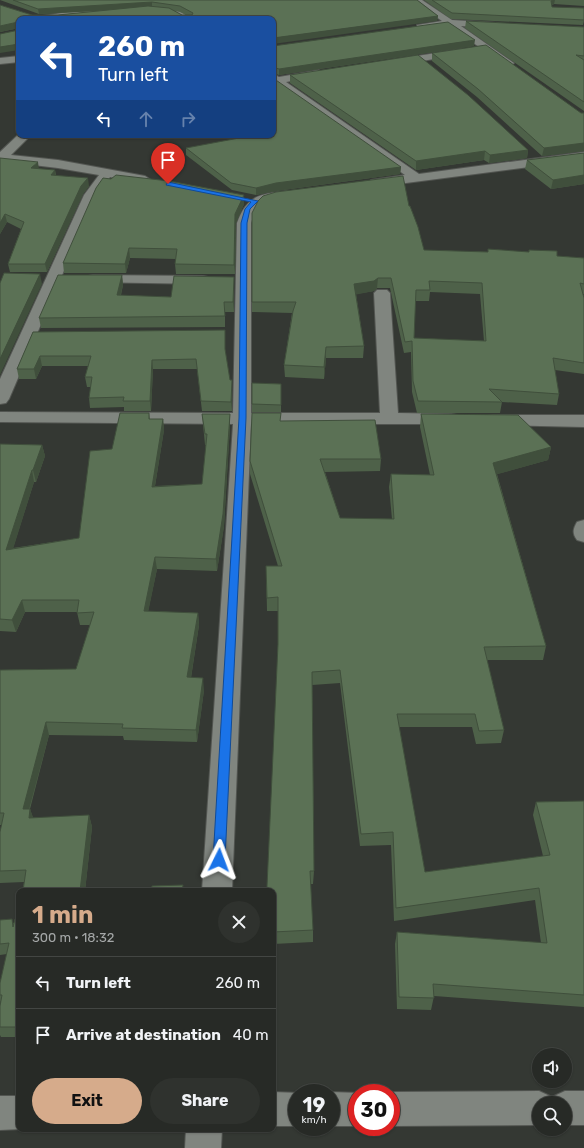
<!DOCTYPE html>
<meta charset="utf-8">
<style>
body{margin:0;font-family:Rubik,sans-serif;background:#2f322e;color:#f1f3f6;height:100vh;display:flex;flex-direction:column;font-size:15px;white-space:nowrap}
*{box-sizing:border-box;margin:0}
p{font-size:13px;color:#a4a7a7}
.icon{flex:none;width:22px;height:22px;fill:none;stroke:currentColor;stroke-width:2;stroke-linecap:round;stroke-linejoin:round}
.map{position:relative;flex:1;overflow:hidden}
.panel{position:absolute;left:16px;top:888px;width:260px;height:244px;display:flex;flex-direction:column;background:#272a26;border-radius:8px;box-shadow:0 1px 3px #0004,0 0 0 1px #434643}
.panel>*{flex:none}
.guide{position:absolute;left:16px;top:16px;width:260px;height:122px;border-radius:8px;box-shadow:0 1px 3px #0004,0 0 0 1px #434643;background:#1a4fa0;color:#fff;overflow:hidden}
.controls{position:absolute;left:532px;top:1048px;display:grid;gap:8px}
.controls a{display:grid;place-items:center;width:40px;height:40px;border-radius:50%;background:#272a26;box-shadow:0 1px 3px #0004,0 0 0 1px #434643;font-size:20px}
.speed{position:absolute;left:288px;top:1084px;display:flex;gap:8px;font-size:20px;font-weight:700;text-align:center}
.speed>*{display:grid;place-content:center;width:52px;height:52px;border-radius:50%;background:#272a26;box-shadow:0 1px 3px #0004,0 0 0 1px #434643;line-height:1}
.speed small{font-size:10px;font-weight:400}
.speed .limit{border:6px solid #d22;background:#fff;color:#111}
.pin{position:absolute;display:grid;place-items:center;width:34px;height:34px;color:#fff;margin:-41px -17px;border-radius:50% 50% 50% 0;rotate:-45deg;box-shadow:0 0 4px #0007}
.pin .icon{rotate:45deg}
.me{position:absolute;width:44px;margin:-22px;rotate:3deg;stroke-linejoin:round;filter:drop-shadow(0 0 3px #0008)}
.turn{display:flex;align-items:center;gap:14px;height:84px;padding:0 16px;font-size:18px}
.turn .icon{width:52px;height:52px;stroke-width:2.5}
.turn b{display:block;font-size:28px;line-height:34px}
.lanes{display:flex;align-items:center;height:38px;padding:0 16px;background:#0003;justify-content:center;gap:20px;direction:ltr}
.lanes .off{opacity:.35}
.round{display:grid;place-items:center;flex:none;width:42px;height:42px;border-radius:21px;background:#2f322e}
.headline{display:flex;align-items:center;justify-content:space-between;height:68px;padding:0 16px}
h1{font-size:24px;font-weight:700;line-height:30px;color:#d6ab8b}
.button{display:flex;gap:8px;margin-top:auto;padding:8px 16px}
.button a{flex:1;height:46px;border-radius:24px;background:#d6ab8b;color:#111;font-size:16px;font-weight:700;line-height:46px;text-align:center}
.button a+a{background:#2f322e;color:#f1f3f6}
ul{padding:0;list-style:none}
li{display:flex;align-items:center;gap:12px;height:52px;padding:0 16px;border-top:1px solid #434643}
li div{flex:1}
li b{display:block;font-size:15px}
li em{font-style:normal}
.map>svg:first-child{display:block}
.lines{fill:none;stroke-linecap:round;stroke-linejoin:round}
.minor-casing{stroke:#525551;stroke-width:2}
.secondary-casing{stroke:#525551;stroke-width:2}
.minor{fill:#80857f;fill-rule:evenodd}
.secondary{fill:#80857f;fill-rule:evenodd}
.wall{fill:#4e6149;fill-rule:evenodd}
.shaded-wall{fill:#404f3c}
.building{fill:#5b7155;stroke:#404f3c;fill-rule:evenodd}
.route{fill:#1a73e8;stroke:#114b97}
</style>
<div class="map">
<svg width="584" height="1148" viewBox="0 0 584 1148">
<rect width="100%" height="100%" fill="#343833"/>
<g class="lines">
<defs>
<g id="minor">
<polygon points="412,0 422,0 452,20 498,23 498,27 495,28 461,26 514,63 512,65 506,65 448,26 417,29 417,25 442,21"/>
<path d="M152,3l22,4 18,12c-15,0 -25,-10 -41,-10 -38,-1 -75,10 -113,10l4,-3 45,-7z"/>
<polygon points="462,49 465,50 465,54 391,66 386,63 391,60"/>
<polygon points="19,56 19,62 0,64 0,58"/>
<polygon points="319,70 324,73 323,75 286,82 419,174 584,152 584,160 375,187 371,186 369,183 371,180 405,175 273,82 273,74 279,77"/>
<polygon points="19,134 31,135 11,155 58,160 145,176 151,180 145,184 110,177 96,196 9,399 6,403 0,404 0,379 84,195 99,175 58,168 0,161 0,152"/>
<path d="M287,191l6,4 -1,3c-23,5 -33,-1 -41,25v190h129l-6,-120 3,-3h10l3,3 8,120 53,1 6,1 3,4 -3,4 -6,1h-200l-19,467h-30l31,-467 -233,-2v-10l233,1 4,-190c10,-28 23,-29 50,-32z"/>
<polygon points="93,275 203,276 208,277 210,280 208,283 203,284 88,282 86,279 88,276"/>
<polygon points="493,415 584,415 584,427 493,425 487,424 484,420 487,416"/>
<polygon points="539,1091 552,1097 565,1091 584,1091 584,1125 565,1125 565,1103 539,1103 539,1125 391,1126 391,1093 388,1093 391,1092"/>
<polygon points="273,1092 300,1093 297,1093 297,1126 273,1126"/>
<polygon points="331,1092 360,1093 357,1093 357,1126 331,1126 331,1093 328,1093"/>
<polygon points="0,1096 19,1096 19,1129 22,1129 0,1130"/>
<polygon points="186,1129 222,1129 221,1148 185,1148"/>
</g>
<path id="secondary" d="M584,520v22l-7,-2c-5,-7 -4,-11 0,-18z"/>
</defs>
<use href="#minor" class="minor-casing"/>
<use href="#secondary" class="secondary-casing"/>
<use href="#minor" class="minor"/>
<use href="#secondary" class="secondary"/>
</g>
<g class="wall">
<path d="M0,0h417l21,16 -1,5 -418,-2v9l-19,4v-27l32,10h26l40,-4 -59,3zM175,11l5,1 6,3h-4z"/>
<polygon points="424,0 584,0 584,6 554,4 552,5 552,7 584,20 583,25 451,19"/>
<polygon points="466,21 584,27 584,111 465,28"/>
<polygon points="273,46 474,46 279,75 273,73"/>
<polygon points="432,53 581,113 584,113 584,151 542,156 477,97 432,61"/>
<polygon points="290,75 528,150 527,158 489,163 484,160 416,170 290,83"/>
<polygon points="186,148 401,167 400,174 276,191 256,195 232,190 186,155"/>
<polygon points="584,153 584,184 551,189 525,169 527,160"/>
<polygon points="0,158 39,169 55,170 56,175 89,186 83,194 47,272 10,272 8,264 21,229 7,222 0,234"/>
<polygon points="244,204 236,223 235,274 176,274 175,264 176,259 130,258 126,273 64,273 63,263"/>
<path d="M409,206l15,44 64,2h41v-2l28,6 27,2v36h-1l1,4v76l-29,-4 4,24 -2,11 -55,-3 -2,11h-83l-5,-21 -1,-40 -7,1 -14,-65h-13l-3,3 -18,3 8,52 -1,12h-37l-2,21 -39,-2 -1,-12 8,-52 -40,-1v-10zM430,292l50,2 4,47 -70,-3 1,-37h14z"/>
<polygon points="122,275 123,285 121,295 171,297 234,277 234,312 225,312 225,327 41,328 39,318"/>
<polygon points="33,332 225,340 225,352 230,380 232,380 232,411 202,411 197,369 153,369 151,411 124,411 124,407 90,408 89,398 91,387 87,387 85,377 88,366 42,366 36,379 19,379 17,369"/>
<polygon points="252,383 281,384 281,412 252,412"/>
<polygon points="149,413 150,419 163,419 164,430 155,486 202,484 206,445 205,445 202,414 230,414 230,425 224,526 217,571 157,569 148,611 198,613 199,625 191,678 204,690 197,742 124,740 123,736 49,735 30,809 33,818 89,815 92,827 85,891 23,891 24,882 0,883 0,832 2,825 0,825 0,670 76,669 90,625 80,625 77,612 25,612 16,632 0,631 0,444 42,445 45,456 36,482 34,482 13,548 79,538 112,449"/>
<polygon points="421,414 551,447 548,460 497,474 546,646 543,660 487,660 504,730 501,743 476,744 472,727 399,727 425,872 543,856 533,815 536,802 584,801 584,1007 434,996 431,1010 397,1009 395,944 397,932 541,943 535,900 394,921 391,845 360,846 340,683 312,685 314,871 313,884 310,884 313,930 313,942 273,944 273,891 278,644 278,611 267,611 266,566 278,566 250,474 250,461 281,421 381,459 380,471 325,472 340,518 392,519 389,487 391,474 430,475 420,427"/>
<polygon points="19,914 19,1037 1,1037 0,1035 0,1006 1,1002 0,1001 0,983 7,954 0,955 0,920 14,923 18,919"/>
</g>
<g class="shaded-wall">
<polygon points="553,0 555,0 554,4 550,6 551,1"/>
<polygon points="152,2 152,8 39,14 38,9"/>
<polygon points="438,16 437,21 273,44 273,38"/>
<polygon points="18,22 19,28 0,32 0,26"/>
<polygon points="475,40 474,46 279,75 279,69"/>
<polygon points="19,44 19,50 0,53 0,47"/>
<polygon points="584,143 584,151 542,156 544,148"/>
<polygon points="528,150 527,158 489,163 490,155"/>
<polygon points="485,151 484,160 416,170 416,161"/>
<polygon points="38,162 39,170 31,168"/>
<polygon points="401,167 400,174 276,191 256,195 256,188 276,183"/>
<polygon points="55,170 56,178 51,175"/>
<polygon points="584,175 584,184 551,189 553,180"/>
<polygon points="88,178 89,186 83,194 47,272 45,264 81,186"/>
<polygon points="244,195 244,204 236,223 235,274 234,265 235,214"/>
<polygon points="5,214 7,222 0,234 0,223"/>
<polygon points="129,248 130,258 126,273 125,264"/>
<polygon points="40,274 42,284 0,375 0,359"/>
<polygon points="122,275 123,285 118,305 117,295"/>
<polygon points="234,277 234,312 233,302"/>
<polygon points="378,278 377,288 374,291 354,295 354,284"/>
<polygon points="326,347 326,358 324,379 324,367"/>
<polygon points="40,356 42,366 36,379 34,369"/>
<polygon points="152,360 153,369 151,411 150,401"/>
<polygon points="232,380 232,411 231,402"/>
<polygon points="230,414 230,425 224,526 217,571 216,559"/>
<polygon points="163,419 164,430 153,498 152,487"/>
<polygon points="42,445 45,456 36,482 33,470"/>
<polygon points="551,447 548,460 491,476 493,463"/>
<polygon points="32,470 34,482 9,562 6,550"/>
<polygon points="155,557 157,569 146,623 144,611"/>
<polygon points="22,600 25,612 16,632 12,620"/>
<polygon points="198,613 199,625 189,690 187,677"/>
<polygon points="203,678 204,690 197,742 196,730"/>
<polygon points="46,722 49,735 26,821 23,809"/>
<polygon points="30,809 34,820 29,818"/>
<polygon points="89,815 92,827 85,891 80,891"/>
</g>
<g class="building">
<polygon points="13,0 417,0 438,16 273,38 273,19 19,19 19,23 18,22 0,26 0,5 32,15 58,15 148,6 169,8 182,15 192,15 193,13 180,6 152,2 38,9"/>
<polygon points="432,0 553,0 551,1 552,7 584,8 584,20 452,13"/>
<polygon points="466,21 584,27 584,56 576,55 584,60 584,102"/>
<polygon points="448,22 475,40 279,69 273,67 273,46"/>
<polygon points="19,30 19,44 0,47 0,34"/>
<polygon points="486,45 581,113 584,113 584,143 544,148 478,89 432,53"/>
<polygon points="418,55 468,95 528,150 490,155 485,151 416,161 290,75"/>
<polygon points="273,78 401,167 276,183 256,188 231,183 186,148 255,135 273,135"/>
<polygon points="584,153 584,175 553,180 527,160"/>
<polygon points="0,158 38,162 31,168 55,170 51,175 88,178 81,186 45,264 8,264 24,222 5,214 0,223"/>
<polygon points="116,175 169,181 244,195 235,214 234,265 175,264 177,249 129,248 125,264 63,263 96,188 103,178 111,179"/>
<path d="M403,176l6,30h1l8,21 6,23 64,2v-3l41,3v-2l28,1v5l27,2v26l-4,-1 4,15v65l-31,-5 6,36 -70,-5 13,13 -84,-1 -5,-20 -1,-40 -7,1 -14,-64h-13l-4,3 -20,3 10,62 -38,1 -2,20 -40,-2 9,-54 3,-9h-44v-89l6,-12 5,-5 13,-4zM429,281l53,2 4,58 -72,-3 2,-48h14z"/>
<polygon points="4,273 40,274 0,359 0,283"/>
<polygon points="58,275 122,275 117,295 171,297 174,276 234,277 233,302 224,302 225,316 39,318"/>
<polygon points="225,330 225,349 230,380 232,380 231,402 201,401 196,359 152,360 150,401 123,401 124,397 89,398 92,377 85,377 91,356 40,356 34,369 17,369 33,332"/>
<polygon points="252,383 281,384 281,405 252,404"/>
<polygon points="120,413 149,413 149,419 163,419 152,487 202,484 207,434 205,434 202,414 230,414 223,514 216,559 155,557 144,611 198,613 187,677 203,678 196,730 122,728 123,724 46,722 23,809 30,809 29,818 89,815 80,891 23,891 26,870 0,871 0,832 4,813 0,813 0,670 76,669 94,612 77,613 79,600 22,600 12,620 0,619 0,444 42,445 33,470 32,470 6,550 79,538 90,451 112,449"/>
<polygon points="252,413 281,413 280,421 375,420 381,459 320,459 340,518 394,519 391,474 434,475 421,414 518,415 551,447 493,463 546,646 484,647 504,730 479,731 475,714 397,714 425,872 550,855 536,802 584,801 584,995 433,984 434,998 399,997 397,932 547,943 539,888 396,908 393,832 361,834 340,670 312,672 314,871 310,871 313,930 273,932 273,891 267,891 267,886 278,644 278,597 267,598 266,566 282,566 250,461"/>
<polygon points="183,885 182,891 151,891 152,886"/>
<polygon points="19,914 19,1027 0,1027 0,1006 2,995 0,995 0,983 9,943 0,944 0,920 12,919 13,927 15,919 18,919"/>
</g>
<polygon class="route" points="168,182 258,201 250,209 247,223 246,418 225,860 223,863 219,865 215,863 213,860 239,418 241,223 245,209 251,202 166,185"/>
</svg>
<div class="controls">
<a><svg class="icon" aria-label="sound" viewBox="0 0 24 24"><path d="M4 9h4l5-4v14l-5-4H4zM17 9q2 3 0 6"/></svg></a>
<a><svg class="icon" aria-label="search" viewBox="0 0 24 24"><circle cx="10" cy="10" r="6"/><path d="M15 15l6 6"/></svg></a>
</div>
<div class="speed"><div>19<small>km/h</small></div><div class="limit">30</div></div>
<div class="pin" style="left:168px;top:184px;background:#d93025"><svg class="icon" aria-label="arrive" viewBox="0 0 24 24"><path d="M6 21V4h12l-3 4 3 4H6"/></svg></div>
<svg class="me" style="left:219px;top:860px" viewBox="-20 -20 40 40"><path d="M0-17L14 15 0 8-14 15z" fill="#1a73e8" stroke="#fff" stroke-width="4"/></svg>
<div class="guide">
<div class="turn"><svg class="icon" aria-label="left" viewBox="0 0 24 24"><path d="M17 20v-9H6M10 6l-5 5 5 5"/></svg><div><b>260 m</b>Turn left</div></div>
<div class="lanes"><svg class="icon" aria-label="left" viewBox="0 0 24 24"><path d="M17 20v-9H6M10 6l-5 5 5 5"/></svg><svg class="icon off" aria-label="ahead" viewBox="0 0 24 24"><path d="M12 20V5M6 11l6-6 6 6"/></svg><svg class="icon off" aria-label="right" viewBox="0 0 24 24"><path d="M7 20v-9h11M14 6l5 5-5 5"/></svg></div>
</div>
<section class="panel">
<div class="headline"><div><h1>1 min</h1><p>300 m · 18:32</p></div><a class="round"><svg class="icon" aria-label="close" viewBox="0 0 24 24"><path d="M6 6l12 12M18 6L6 18"/></svg></a></div>
<ul>
<li><svg class="icon" aria-label="left" viewBox="0 0 24 24"><path d="M17 20v-9H6M10 6l-5 5 5 5"/></svg><div><b>Turn left</b></div><em>260 m</em></li>
<li><svg class="icon" aria-label="arrive" viewBox="0 0 24 24"><path d="M6 21V4h12l-3 4 3 4H6"/></svg><div><b>Arrive at destination</b></div><em>40 m</em></li>
</ul>
<div class="button"><a>Exit</a><a>Share</a></div>
</section>
</div>
